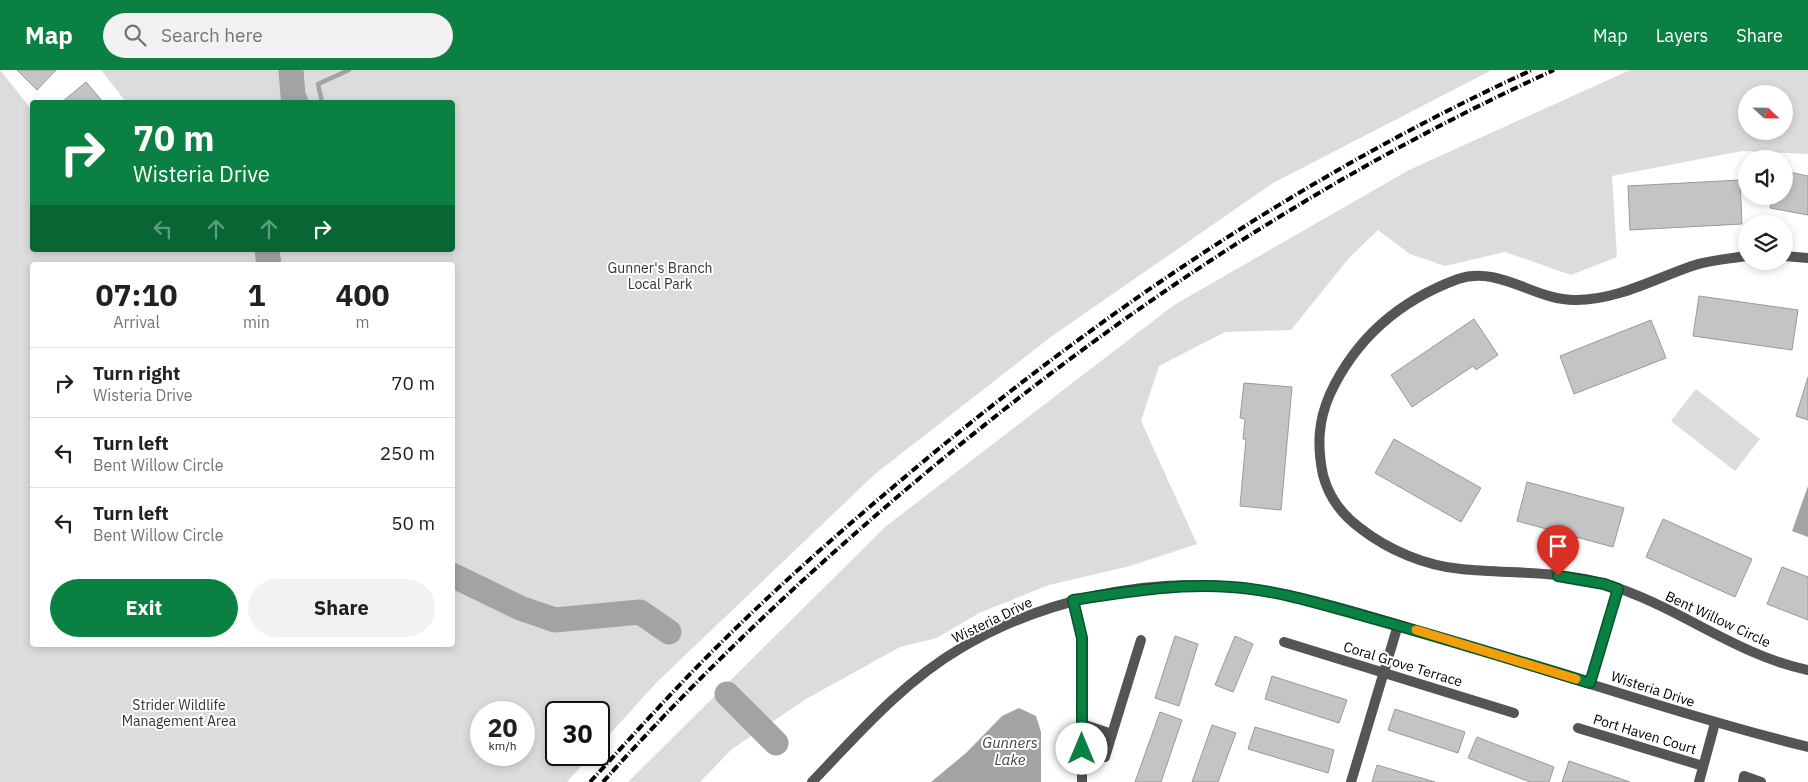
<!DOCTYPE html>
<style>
body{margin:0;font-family:"IBM Plex Sans",sans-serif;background:#f2f2f2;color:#202124;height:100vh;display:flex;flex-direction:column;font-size:19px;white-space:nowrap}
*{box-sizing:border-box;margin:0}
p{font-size:16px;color:#757577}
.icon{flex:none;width:28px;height:28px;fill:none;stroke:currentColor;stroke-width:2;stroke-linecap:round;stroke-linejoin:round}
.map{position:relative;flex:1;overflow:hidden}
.drawer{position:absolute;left:30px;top:192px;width:425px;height:385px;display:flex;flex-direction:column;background:#fff;border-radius:5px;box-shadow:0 2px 8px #0003}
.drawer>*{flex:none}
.hud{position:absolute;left:30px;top:30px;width:425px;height:152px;border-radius:5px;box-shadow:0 2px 8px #0003;background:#0b8043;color:#fff;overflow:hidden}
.needle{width:32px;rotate:112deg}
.controls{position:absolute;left:1738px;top:15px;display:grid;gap:10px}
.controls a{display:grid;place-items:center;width:55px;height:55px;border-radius:50%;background:#fff;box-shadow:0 2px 8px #0003;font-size:25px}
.speed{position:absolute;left:470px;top:631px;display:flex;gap:10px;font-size:25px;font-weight:700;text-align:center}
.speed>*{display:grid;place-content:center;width:65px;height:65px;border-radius:50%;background:#fff;box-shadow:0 2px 8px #0003;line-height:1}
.speed small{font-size:12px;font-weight:400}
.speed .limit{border:2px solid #111;border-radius:8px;background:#fff;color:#111}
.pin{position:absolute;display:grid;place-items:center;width:42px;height:42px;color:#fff;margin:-51px -21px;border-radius:50% 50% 50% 0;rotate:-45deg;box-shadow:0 0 5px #0007}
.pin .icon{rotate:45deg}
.me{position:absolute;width:55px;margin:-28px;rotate:0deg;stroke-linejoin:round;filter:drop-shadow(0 0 4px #0008)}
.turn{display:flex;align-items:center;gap:18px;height:105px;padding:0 20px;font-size:22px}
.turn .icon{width:65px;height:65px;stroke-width:2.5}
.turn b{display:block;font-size:35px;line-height:42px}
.lanes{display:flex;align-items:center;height:48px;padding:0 20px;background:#0003;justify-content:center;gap:25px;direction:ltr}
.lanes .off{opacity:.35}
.eta{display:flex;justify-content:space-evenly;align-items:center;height:85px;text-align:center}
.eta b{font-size:30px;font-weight:700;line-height:35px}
.button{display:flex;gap:10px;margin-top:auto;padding:10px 20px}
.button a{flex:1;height:58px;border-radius:30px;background:#0b8043;color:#fff;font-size:20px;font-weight:700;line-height:58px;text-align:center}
.button a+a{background:#f2f2f2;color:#202124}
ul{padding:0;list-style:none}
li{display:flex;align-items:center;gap:15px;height:70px;padding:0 20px;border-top:1px solid #e0e0e0}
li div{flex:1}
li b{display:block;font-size:19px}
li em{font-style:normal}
header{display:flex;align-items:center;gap:30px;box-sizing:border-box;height:70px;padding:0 25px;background:#0b8043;color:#fff}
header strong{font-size:24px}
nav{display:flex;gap:28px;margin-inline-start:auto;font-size:18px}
.search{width:350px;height:45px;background:#f2f2f2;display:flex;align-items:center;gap:12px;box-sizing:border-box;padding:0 18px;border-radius:28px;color:#757577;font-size:19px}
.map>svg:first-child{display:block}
.green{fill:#dcdcdc;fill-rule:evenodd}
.water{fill:#a3a3a3}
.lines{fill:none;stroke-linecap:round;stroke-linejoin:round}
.stream{stroke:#a3a3a3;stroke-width:4.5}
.river{stroke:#a3a3a3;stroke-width:25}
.building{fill:#c4c4c4;stroke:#999}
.minor{stroke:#555;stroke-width:10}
.tertiary{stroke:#555;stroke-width:10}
.rail{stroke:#000;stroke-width:4;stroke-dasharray:8 2.5 1 2.5;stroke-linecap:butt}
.route-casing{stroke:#07532c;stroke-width:12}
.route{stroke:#0b8043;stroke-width:9}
.slow{stroke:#f59e0b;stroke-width:9}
.labels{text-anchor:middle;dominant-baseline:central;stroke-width:4;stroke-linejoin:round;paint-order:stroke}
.park-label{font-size:14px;fill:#333;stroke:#fff}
.street-label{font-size:14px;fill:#000;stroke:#fff}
.water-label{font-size:15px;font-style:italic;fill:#444;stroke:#fff}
</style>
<header>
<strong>Map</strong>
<div class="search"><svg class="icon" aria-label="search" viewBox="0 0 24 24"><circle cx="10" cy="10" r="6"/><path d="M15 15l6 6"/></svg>Search here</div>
<nav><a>Map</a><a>Layers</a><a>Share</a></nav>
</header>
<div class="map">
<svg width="1808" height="712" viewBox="0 0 1808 712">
<rect width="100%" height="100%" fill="#fff"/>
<g class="green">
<path d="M0,0l32,40v140h420v-148h-326l-25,-32h1391l-219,113 -221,153 -177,138 -218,208 -58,64v-34h-43v43h35l-24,27h-567zM32,195h420v380h-420zM481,642h43v43h-43z"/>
<path d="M1630,0h178v84l-66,-3 -130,25 5,81 -46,18 -66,-23 -60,14 -35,-12 -32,-24 -29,28 -58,72 -66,2 -66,34 -18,55 56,123 -67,22 -81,19 -70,28 -42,25 -37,9 -94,52 -74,50 -32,33h-72l257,-255 289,-222 235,-135zM1746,24h38v37h-38z"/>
<polygon points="1696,319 1760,369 1735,401 1671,351"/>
</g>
<g class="water">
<polygon points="1808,416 1808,467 1792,461"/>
<polygon points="1019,638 1036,646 1041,662 1041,712 931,712 966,683 1002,646"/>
</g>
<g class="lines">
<polyline class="stream" points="322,32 318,14 349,0"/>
<g class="river">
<polyline points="291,0 293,26 296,32"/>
<polyline points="267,180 269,195"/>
<polyline points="452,505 520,538 555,550 640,542 669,562"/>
<polyline points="727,624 776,673"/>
</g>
</g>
<g class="building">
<polygon points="17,0 56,0 37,20"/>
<polygon points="86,12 103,32 62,32"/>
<polygon points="1784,101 1808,106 1808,145 1770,138 1773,126 1784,126"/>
<polygon points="1740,110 1742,154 1630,160 1628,116"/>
<polygon points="1699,226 1798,240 1792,280 1693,266"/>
<polygon points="1474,249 1498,285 1476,300 1473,296 1412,337 1391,305"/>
<polygon points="1651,250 1666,288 1574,324 1560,286"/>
<polygon points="1808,307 1808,350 1796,346"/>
<polygon points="1244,313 1292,317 1281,440 1240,436 1246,369 1243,369 1245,349 1240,348"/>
<polygon points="1394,369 1481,418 1461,452 1375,403"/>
<polygon points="1527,412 1624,438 1613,477 1517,451"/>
<polygon points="1663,449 1752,489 1735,527 1646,487"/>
<polygon points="1782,497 1808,507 1808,550 1767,534"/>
<polygon points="1175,566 1198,574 1179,636 1155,628"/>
<polygon points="1235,566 1253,574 1233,622 1215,615"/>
<polygon points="1272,606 1347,630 1339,653 1265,629"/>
<polygon points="1395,639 1465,662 1458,683 1388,660"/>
<polygon points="1160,642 1182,650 1161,712 1135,712"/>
<polygon points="1212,655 1236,663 1218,712 1192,712"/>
<polygon points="1255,657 1334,680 1328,703 1248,679"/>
<polygon points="1477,667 1554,697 1549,712 1530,712 1468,688"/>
<polygon points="1569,691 1630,712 1562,712"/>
<polygon points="1377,695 1435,712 1372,712"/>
</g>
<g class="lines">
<g class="minor">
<path d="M1746,186c-17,3 -37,4 -54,10 -38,13 -75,34 -116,34 -41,1 -76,-35 -118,-21 -57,21 -102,59 -128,115 -12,27 -13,52 -7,81 6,23 18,39 37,53 28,22 66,38 101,41 48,5 97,1 144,15 70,20 130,71 203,86"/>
<polyline points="1784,186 1808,188"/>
<polyline points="1073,530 1082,568 1082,712"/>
<polyline points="1284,572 1514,643"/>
<polyline points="1590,613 1618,519"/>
<polyline points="1082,654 1112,664 1141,570"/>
<polyline points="1578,658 1703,696"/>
<polyline points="1105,687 1112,664"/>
<polyline points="1351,712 1398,555"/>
<polyline points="1699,712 1715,653"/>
<polyline points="1743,712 1744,706 1761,712"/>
</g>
<path class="tertiary" d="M812,712c46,-48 91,-100 149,-134 79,-47 181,-70 272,-61 82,8 167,39 247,63 109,33 217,69 328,97"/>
<g class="rail">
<path d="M590,712c35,-38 70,-77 106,-114 68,-70 141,-134 216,-197 189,-159 395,-298 620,-401"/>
<path d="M603,712c100,-112 210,-215 325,-311 195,-162 395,-295 626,-401"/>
</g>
</g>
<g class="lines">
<defs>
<path id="route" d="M1082,679v-111l-9,-38c53,-8 104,-17 158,-13 46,3 90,17 133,29 76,21 151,44 226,67l28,-94 -14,-5 -46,-8"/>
</defs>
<use href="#route" class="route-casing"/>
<use href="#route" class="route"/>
<polyline class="slow" points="1416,560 1576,609"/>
</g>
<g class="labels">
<g class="park-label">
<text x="660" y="198">Gunner's Branch<tspan x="660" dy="16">Local Park</tspan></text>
<text x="179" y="635">Strider Wildlife<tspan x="179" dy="16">Management Area</tspan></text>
</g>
<g class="street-label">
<text transform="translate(1718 549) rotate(25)">Bent Willow Circle</text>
<text transform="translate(992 550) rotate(-26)">Wisteria Drive</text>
<text transform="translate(1403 594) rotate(17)">Coral Grove Terrace</text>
<text transform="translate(1653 619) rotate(18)">Wisteria Drive</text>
<text transform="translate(1645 664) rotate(17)">Port Haven Court</text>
</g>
<g class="water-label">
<text x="1010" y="672">Gunners<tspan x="1010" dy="17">Lake</tspan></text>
</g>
</g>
</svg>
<div class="controls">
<a><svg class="needle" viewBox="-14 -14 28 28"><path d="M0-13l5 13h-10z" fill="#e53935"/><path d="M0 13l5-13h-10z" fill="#757577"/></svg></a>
<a><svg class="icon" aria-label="sound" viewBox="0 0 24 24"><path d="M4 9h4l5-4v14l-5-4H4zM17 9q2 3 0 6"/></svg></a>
<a><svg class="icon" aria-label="layers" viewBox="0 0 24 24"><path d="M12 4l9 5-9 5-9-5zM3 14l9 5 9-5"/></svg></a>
</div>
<div class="speed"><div>20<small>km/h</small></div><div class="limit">30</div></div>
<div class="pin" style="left:1558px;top:506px;background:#d93025"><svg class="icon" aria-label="arrive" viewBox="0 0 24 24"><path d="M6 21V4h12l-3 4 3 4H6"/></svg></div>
<svg class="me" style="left:1082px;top:679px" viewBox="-20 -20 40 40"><circle r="19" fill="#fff"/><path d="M0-13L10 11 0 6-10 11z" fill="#0b8043"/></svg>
<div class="hud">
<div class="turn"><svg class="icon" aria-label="right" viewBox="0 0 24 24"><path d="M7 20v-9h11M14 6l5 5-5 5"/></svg><div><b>70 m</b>Wisteria Drive</div></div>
<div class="lanes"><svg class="icon off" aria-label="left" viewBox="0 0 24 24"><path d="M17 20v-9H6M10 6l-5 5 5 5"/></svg><svg class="icon off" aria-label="ahead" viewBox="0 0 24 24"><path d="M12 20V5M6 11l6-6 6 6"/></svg><svg class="icon off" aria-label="ahead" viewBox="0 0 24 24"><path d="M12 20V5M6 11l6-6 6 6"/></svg><svg class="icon" aria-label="right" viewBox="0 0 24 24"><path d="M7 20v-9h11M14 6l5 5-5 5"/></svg></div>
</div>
<section class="drawer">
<div class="eta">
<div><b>07:10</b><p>Arrival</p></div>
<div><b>1</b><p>min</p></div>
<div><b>400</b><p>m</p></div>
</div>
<ul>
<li><svg class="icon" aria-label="right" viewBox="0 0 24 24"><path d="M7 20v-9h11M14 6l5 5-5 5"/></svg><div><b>Turn right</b><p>Wisteria Drive</p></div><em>70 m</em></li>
<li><svg class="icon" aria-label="left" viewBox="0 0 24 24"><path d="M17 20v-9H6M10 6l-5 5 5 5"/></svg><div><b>Turn left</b><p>Bent Willow Circle</p></div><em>250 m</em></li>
<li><svg class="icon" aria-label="left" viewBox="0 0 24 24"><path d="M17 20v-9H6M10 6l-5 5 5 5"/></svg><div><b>Turn left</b><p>Bent Willow Circle</p></div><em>50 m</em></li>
</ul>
<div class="button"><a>Exit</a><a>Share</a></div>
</section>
</div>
